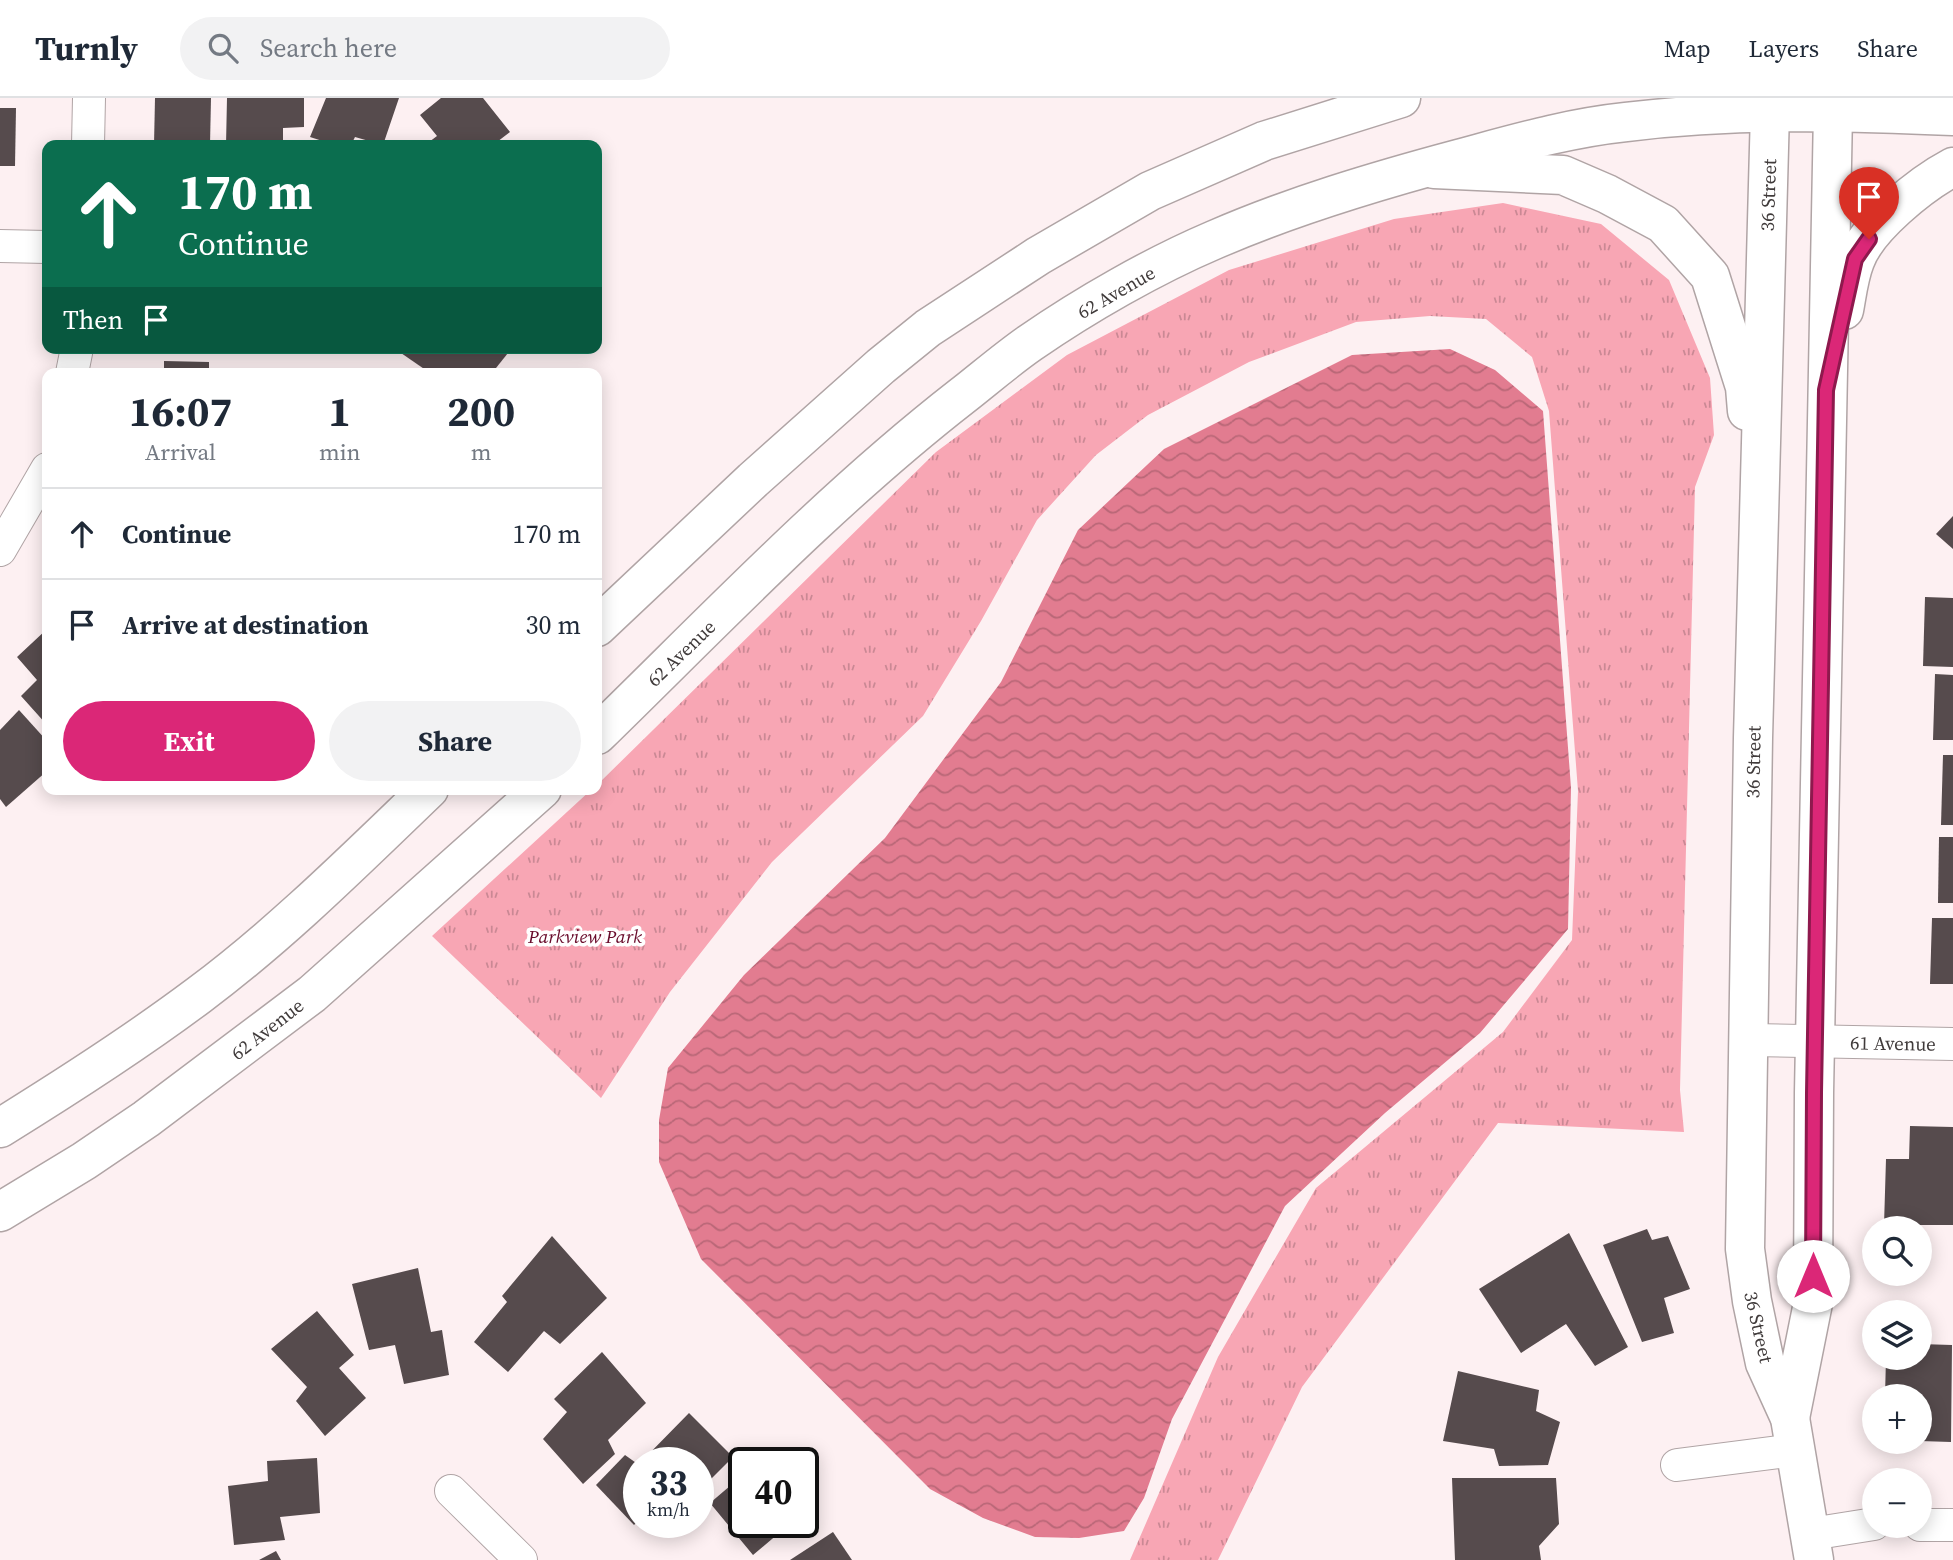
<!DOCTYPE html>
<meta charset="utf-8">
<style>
body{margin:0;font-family:"Source Serif 4",serif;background:#f2f2f3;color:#1f2937;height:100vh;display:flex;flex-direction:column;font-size:26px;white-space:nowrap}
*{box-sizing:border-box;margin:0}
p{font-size:23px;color:#747a83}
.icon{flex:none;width:38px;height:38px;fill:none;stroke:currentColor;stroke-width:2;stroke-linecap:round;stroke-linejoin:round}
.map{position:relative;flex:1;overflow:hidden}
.details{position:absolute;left:42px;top:270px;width:560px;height:427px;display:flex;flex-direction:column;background:#fff;border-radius:14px;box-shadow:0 4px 18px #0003}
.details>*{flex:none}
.hud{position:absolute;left:42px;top:42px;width:560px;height:214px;border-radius:14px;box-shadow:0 4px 18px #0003;background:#0b6e4f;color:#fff;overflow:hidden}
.buttons{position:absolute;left:1862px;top:1118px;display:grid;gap:14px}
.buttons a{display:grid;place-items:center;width:70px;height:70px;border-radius:50%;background:#fff;box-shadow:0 4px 18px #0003;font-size:35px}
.speed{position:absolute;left:623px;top:1349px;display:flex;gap:14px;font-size:35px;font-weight:700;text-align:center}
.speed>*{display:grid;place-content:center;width:91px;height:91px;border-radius:50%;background:#fff;box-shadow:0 4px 18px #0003;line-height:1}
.speed small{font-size:18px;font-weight:400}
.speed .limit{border:4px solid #111;border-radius:10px;background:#fff;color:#111}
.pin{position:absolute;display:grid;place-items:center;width:60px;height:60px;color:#fff;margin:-72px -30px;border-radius:50% 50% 50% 0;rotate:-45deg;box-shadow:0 0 7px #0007}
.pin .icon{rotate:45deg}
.me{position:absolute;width:77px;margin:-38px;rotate:0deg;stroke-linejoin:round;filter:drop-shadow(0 0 5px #0008)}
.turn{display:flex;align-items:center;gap:24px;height:147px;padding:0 21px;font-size:32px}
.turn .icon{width:91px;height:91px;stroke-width:2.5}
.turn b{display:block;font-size:49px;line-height:60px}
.then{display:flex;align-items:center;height:66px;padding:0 21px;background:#0003;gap:14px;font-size:26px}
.eta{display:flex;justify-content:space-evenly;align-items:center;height:119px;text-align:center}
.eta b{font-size:42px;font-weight:700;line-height:49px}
.button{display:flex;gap:14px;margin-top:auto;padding:14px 21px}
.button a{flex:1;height:80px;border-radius:42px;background:#db2777;color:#fff;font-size:28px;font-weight:700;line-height:80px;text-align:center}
.button a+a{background:#f2f2f3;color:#1f2937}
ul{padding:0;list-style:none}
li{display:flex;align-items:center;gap:21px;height:91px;padding:0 21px;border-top:2px solid #e0e1e3}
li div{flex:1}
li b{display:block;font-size:26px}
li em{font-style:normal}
header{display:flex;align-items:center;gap:42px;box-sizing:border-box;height:98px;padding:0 35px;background:#fff;border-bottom:2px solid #e0e1e3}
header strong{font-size:33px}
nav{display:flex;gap:38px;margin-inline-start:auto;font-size:24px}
.search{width:490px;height:63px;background:#f2f2f3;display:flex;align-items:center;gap:18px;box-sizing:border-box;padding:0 24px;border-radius:38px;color:#747a83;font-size:26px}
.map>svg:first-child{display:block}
.park{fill:url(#park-tufts)}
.water{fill:url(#water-waves)}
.building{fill:#564b4d}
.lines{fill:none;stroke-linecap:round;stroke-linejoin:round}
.minor-casing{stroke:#b0a4a5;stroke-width:34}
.tertiary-casing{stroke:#b0a4a5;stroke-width:41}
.secondary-casing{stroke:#b0a4a5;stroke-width:41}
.minor{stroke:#fff;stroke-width:32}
.tertiary{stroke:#fff;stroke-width:38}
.secondary{stroke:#fff;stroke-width:38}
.route-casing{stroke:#8e194d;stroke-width:18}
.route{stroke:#db2777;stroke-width:12}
.labels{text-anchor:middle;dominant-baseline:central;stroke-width:7;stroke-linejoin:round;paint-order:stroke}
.street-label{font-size:19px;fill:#403b3b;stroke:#fff}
.park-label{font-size:19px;font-style:italic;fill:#690b2b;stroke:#fff}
</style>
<header>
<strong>Turnly</strong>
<div class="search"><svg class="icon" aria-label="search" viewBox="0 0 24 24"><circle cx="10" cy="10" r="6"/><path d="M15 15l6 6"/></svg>Search here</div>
<nav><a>Map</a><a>Layers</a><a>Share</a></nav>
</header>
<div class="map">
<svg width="1953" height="1462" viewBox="0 0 1953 1462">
<defs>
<pattern id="park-tufts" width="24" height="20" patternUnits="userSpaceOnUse" patternTransform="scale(1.75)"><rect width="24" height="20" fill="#f8a6b4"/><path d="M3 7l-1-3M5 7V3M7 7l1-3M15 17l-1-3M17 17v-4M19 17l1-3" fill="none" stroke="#ca8894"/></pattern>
<pattern id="water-waves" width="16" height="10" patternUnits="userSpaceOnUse" patternTransform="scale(1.75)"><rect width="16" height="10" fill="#e27c90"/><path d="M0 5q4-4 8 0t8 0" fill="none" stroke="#b96777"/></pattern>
</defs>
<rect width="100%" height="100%" fill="#fdf0f2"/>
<polygon class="park" points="1503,105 1601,126 1669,182 1710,280 1714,337 1695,389 1680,992 1684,1034 1498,1025 1302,1289 1218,1462 1130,1462 1218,1259 1316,1090 1503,934 1572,842 1578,693 1549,313 1532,259 1486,221 1430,218 1356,224 1249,264 1148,317 1096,357 1037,422 981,523 923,618 772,764 670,894 601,1000 432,838 592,691 597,691 597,687 936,354 1067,257 1229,172 1394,121"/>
<polygon class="water" points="1450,251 1495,272 1543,313 1571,690 1568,831 1480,935 1385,1015 1285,1108 1172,1321 1144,1400 1124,1433 1079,1440 1035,1439 983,1420 930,1391 701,1161 659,1064 659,1022 668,970 744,877 885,740 1001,584 1078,432 1164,351 1352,257"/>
<g class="building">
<polygon points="155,0 211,0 210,47 154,47"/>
<polygon points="227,0 304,0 304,29 283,30 283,47 226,47"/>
<polygon points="326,0 399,0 383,47 355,39 351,47 335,47 310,39"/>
<polygon points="441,0 483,0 510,34 493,47 425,47 437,38 420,17"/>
<polygon points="0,10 16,10 15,68 0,68"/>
<polygon points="405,250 512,250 492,275 430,275 401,255"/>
<polygon points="164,263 209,264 209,275 164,275"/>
<polygon points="1953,418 1953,451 1936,436"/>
<polygon points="1925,499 1953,500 1953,569 1923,568"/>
<polygon points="47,531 47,627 21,598 37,582 17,559"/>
<polygon points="1935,576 1953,577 1953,642 1933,642"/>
<polygon points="19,612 47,643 47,673 6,709 0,701 0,632"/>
<polygon points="1943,657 1953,657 1953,727 1941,727"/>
<polygon points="1939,739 1953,739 1953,805 1938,805"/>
<polygon points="1932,820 1953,820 1953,886 1930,886"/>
<polygon points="1910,1028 1953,1029 1953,1127 1884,1127 1886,1061 1909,1061"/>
<polygon points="1647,1131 1652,1142 1668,1138 1690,1191 1664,1200 1674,1235 1642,1244 1603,1147"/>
<polygon points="1569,1135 1628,1249 1595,1268 1566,1226 1521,1255 1479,1191"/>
<polygon points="552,1138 607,1200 560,1246 544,1233 508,1274 474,1244 507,1204 502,1198"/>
<polygon points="418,1170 431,1234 442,1232 449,1277 404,1286 395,1247 369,1252 352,1186"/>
<polygon points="317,1213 354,1257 339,1270 366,1300 325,1338 296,1303 307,1289 271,1251"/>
<polygon points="1920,1246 1952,1247 1951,1344 1920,1343 1920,1298 1885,1298 1886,1260 1920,1260"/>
<polygon points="602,1254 646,1305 608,1342 615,1356 583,1386 543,1341 567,1314 554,1301"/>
<polygon points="1458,1273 1539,1292 1536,1313 1560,1324 1548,1367 1499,1368 1494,1351 1443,1343"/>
<polygon points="689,1315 733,1359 698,1394 698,1365 640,1365"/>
<polygon points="625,1357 639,1367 639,1422 634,1427 596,1387"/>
<polygon points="317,1360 320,1415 280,1419 285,1442 234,1447 228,1388 268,1383 267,1363"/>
<polygon points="744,1376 744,1424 792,1424 753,1457 710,1405"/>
<polygon points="1452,1380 1556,1380 1559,1426 1539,1448 1541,1462 1455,1462"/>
<polygon points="833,1434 852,1462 790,1462"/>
<polygon points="276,1453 281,1462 259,1462"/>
</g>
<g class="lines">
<defs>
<g id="minor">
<polyline points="88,47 89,0"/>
<polyline points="0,148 47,149"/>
<polyline points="72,275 77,250"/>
<polyline points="0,452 47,371"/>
<polyline points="1750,942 1953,946"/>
<polyline points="1677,1367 1795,1352"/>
<polyline points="451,1393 521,1462"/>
<polyline points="1920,1427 1953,1427"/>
<polyline points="1811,1436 1874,1426"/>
</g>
<g id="tertiary">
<polyline points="1770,13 1753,640 1745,1151 1752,1203 1765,1265 1790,1320 1814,1462"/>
<polyline points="1434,71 1563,77 1607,96 1663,126 1710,178 1745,289 1747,313"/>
<path d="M1844,212c3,-16 5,-34 11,-49 12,-34 66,-77 98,-94"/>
<polyline points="1790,1320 1813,1205 1814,995 1833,14"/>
</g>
<g id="secondary">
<polyline points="597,529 753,382 881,268 928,230 1038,158 1150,93 1264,43 1401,0"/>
<path d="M597,637c119,-116 234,-237 365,-339 23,-18 45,-37 68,-53 55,-38 123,-77 184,-103 78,-34 162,-59 244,-81 56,-15 110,-31 168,-37 109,-13 217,-11 327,-6"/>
<path d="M0,1030c68,-42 135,-85 199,-133 83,-62 156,-135 230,-206"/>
<polyline points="0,1114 84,1063 146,1021 312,896 542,691"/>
</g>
</defs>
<use href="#minor" class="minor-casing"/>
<use href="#tertiary" class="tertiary-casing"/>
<use href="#secondary" class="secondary-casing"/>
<use href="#minor" class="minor"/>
<use href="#tertiary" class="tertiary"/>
<use href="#secondary" class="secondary"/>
</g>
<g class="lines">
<defs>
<polyline id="route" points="1813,1178 1814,995 1826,292 1855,161 1869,141"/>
</defs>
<use href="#route" class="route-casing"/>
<use href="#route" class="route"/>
</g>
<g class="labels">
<g class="street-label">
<text transform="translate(1768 97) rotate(-88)">36 Street</text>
<text transform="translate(1116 194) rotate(-30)">62 Avenue</text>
<text transform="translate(681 555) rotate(-44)">62 Avenue</text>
<text transform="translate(1753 664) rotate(-89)">36 Street</text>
<text transform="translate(267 931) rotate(-38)">62 Avenue</text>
<text transform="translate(1893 945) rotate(1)">61 Avenue</text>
<text transform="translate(1759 1229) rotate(77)">36 Street</text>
</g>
<g class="park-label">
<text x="585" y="838">Parkview Park</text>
</g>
</g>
</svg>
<div class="buttons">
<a><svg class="icon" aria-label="search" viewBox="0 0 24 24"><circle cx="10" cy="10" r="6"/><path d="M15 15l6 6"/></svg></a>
<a><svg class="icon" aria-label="layers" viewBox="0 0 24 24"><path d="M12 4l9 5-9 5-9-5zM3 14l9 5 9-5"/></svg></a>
<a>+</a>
<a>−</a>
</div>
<div class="speed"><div>33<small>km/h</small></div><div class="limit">40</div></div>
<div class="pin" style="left:1869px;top:141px;background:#d93025"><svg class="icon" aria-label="arrive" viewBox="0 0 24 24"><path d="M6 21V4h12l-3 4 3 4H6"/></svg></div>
<svg class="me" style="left:1813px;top:1178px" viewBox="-20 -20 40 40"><circle r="19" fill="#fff"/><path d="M0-13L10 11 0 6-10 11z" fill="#db2777"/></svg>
<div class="hud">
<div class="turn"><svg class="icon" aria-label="ahead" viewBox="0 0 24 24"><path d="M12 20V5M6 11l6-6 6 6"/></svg><div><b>170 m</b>Continue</div></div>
<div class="then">Then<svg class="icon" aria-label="arrive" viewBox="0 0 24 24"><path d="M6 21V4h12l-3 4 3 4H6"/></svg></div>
</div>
<section class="details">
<div class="eta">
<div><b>16:07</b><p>Arrival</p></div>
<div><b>1</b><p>min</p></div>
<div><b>200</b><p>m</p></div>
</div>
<ul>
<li><svg class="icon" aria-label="ahead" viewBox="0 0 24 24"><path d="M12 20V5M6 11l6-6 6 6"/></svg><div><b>Continue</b></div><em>170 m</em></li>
<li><svg class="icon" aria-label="arrive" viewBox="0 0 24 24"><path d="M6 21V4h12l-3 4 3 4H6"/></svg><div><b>Arrive at destination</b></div><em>30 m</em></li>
</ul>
<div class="button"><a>Exit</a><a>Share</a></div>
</section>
</div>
